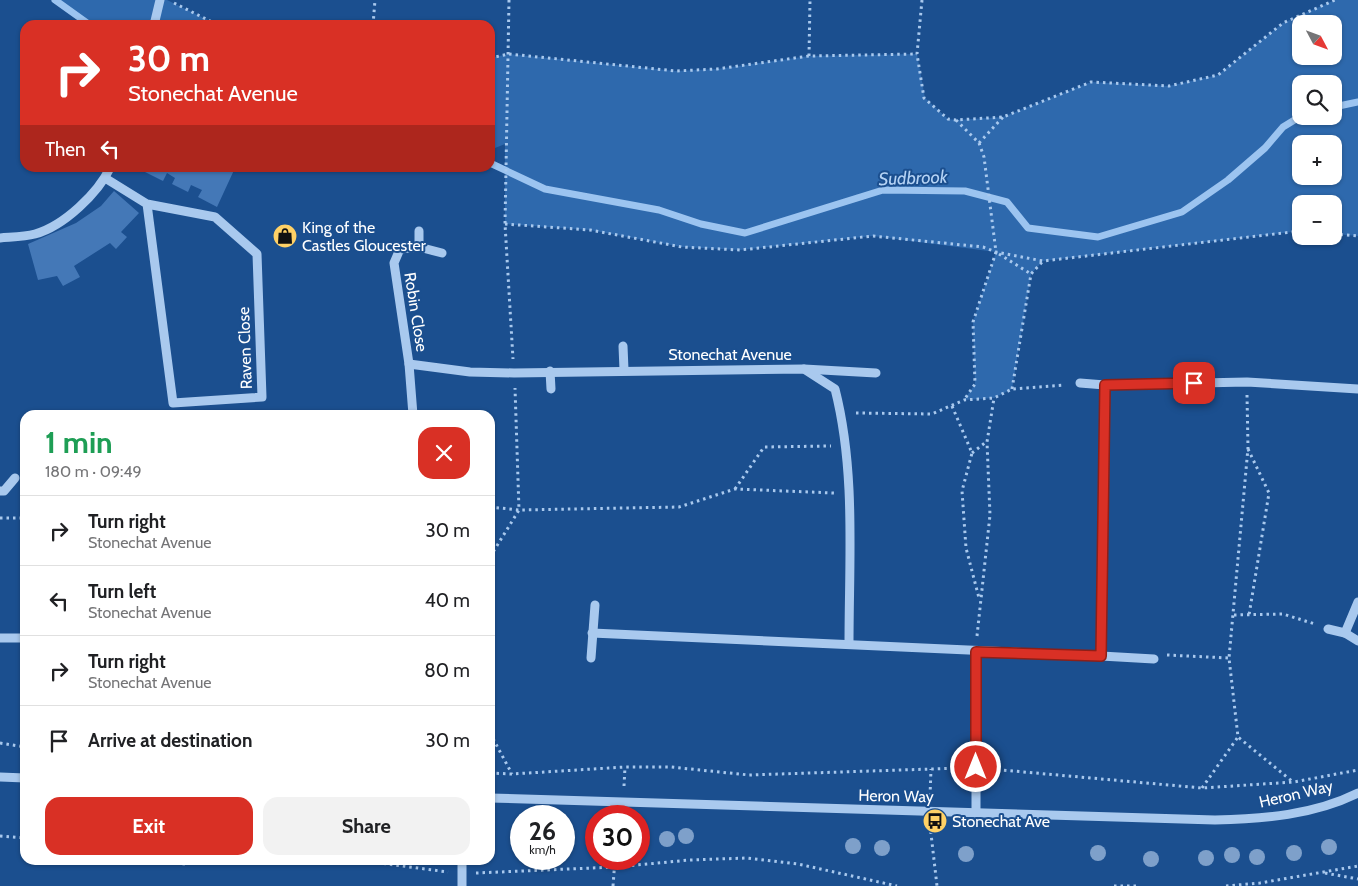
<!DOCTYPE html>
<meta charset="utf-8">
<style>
body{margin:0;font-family:Cabin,sans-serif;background:#f2f2f2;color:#202124;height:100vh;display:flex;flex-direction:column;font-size:19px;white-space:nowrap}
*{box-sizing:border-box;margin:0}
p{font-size:16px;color:#757577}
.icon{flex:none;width:28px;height:28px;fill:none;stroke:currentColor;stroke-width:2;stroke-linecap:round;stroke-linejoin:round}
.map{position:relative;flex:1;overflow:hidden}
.sheet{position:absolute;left:20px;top:410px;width:475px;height:455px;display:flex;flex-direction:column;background:#fff;border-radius:15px;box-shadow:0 1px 4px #0004}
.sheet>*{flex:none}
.banner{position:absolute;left:20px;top:20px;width:475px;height:152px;border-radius:15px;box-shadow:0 1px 4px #0004;background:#d93025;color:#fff;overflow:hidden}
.needle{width:32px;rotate:131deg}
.controls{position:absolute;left:1292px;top:15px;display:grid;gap:10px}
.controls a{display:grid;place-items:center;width:50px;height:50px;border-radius:10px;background:#fff;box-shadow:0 1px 4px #0004;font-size:25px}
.speed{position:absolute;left:510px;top:805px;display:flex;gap:10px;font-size:25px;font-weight:700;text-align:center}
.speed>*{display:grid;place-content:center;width:65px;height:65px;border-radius:50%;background:#fff;box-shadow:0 1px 4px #0004;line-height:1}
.speed small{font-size:12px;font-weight:400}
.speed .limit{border:8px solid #d22;background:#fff;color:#111}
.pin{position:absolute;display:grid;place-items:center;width:42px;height:42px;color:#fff;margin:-21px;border-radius:10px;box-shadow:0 2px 8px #0006}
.me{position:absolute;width:55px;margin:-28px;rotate:0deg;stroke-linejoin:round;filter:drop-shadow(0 0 4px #0008)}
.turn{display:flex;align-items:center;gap:18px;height:105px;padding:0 25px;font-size:22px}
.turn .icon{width:65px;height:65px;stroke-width:2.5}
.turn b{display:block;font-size:35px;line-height:42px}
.then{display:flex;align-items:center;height:48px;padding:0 25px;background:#0003;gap:10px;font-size:19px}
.round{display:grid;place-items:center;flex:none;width:52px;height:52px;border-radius:15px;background:#f2f2f2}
.head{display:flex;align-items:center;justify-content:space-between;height:85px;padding:0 25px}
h1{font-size:30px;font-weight:700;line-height:38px;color:#1e9e55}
.primary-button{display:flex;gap:10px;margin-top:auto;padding:10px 25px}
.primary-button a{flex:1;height:58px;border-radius:15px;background:#d93025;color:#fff;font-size:20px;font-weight:700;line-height:58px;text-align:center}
.primary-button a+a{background:#f2f2f2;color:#202124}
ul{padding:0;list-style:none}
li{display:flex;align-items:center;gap:15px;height:70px;padding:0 25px;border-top:1px solid #e0e0e0}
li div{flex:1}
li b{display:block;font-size:19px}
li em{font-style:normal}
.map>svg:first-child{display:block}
.green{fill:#2e69ad;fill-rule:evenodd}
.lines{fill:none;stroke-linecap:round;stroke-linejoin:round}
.stream{stroke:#9cc4f0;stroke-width:7}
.building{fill:#4478b7}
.path{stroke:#a9c9ee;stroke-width:3;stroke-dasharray:2.5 4;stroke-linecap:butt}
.minor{stroke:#a9c9ee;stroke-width:9}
.tree{fill:#7ea0ca}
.route-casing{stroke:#8d1f18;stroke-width:12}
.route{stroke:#d93025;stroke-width:9}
.labels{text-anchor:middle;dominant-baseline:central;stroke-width:4;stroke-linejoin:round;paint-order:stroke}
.poi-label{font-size:16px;fill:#fff;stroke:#1b4f8f;text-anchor:start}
.street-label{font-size:16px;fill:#fff;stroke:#1b4f8f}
.water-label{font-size:18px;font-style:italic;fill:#b5d3f5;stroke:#1b4f8f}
</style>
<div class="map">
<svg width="1358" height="886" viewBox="0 0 1358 886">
<rect width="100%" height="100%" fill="#1b4f8f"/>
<g class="green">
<polygon points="55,0 167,0 218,25 90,25"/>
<path d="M1335,0h23v236l-24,-2v-30h-33v27l-258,30 -12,13 -19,115 -18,9 -30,2 11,-16 -2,-62 23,-70 -123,-16 -133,14 -58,-3 -92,-17 -85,-6v-80l-15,6v-92l19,-4 167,17 41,-2 92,-13 108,-2 8,44 23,21 8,1 47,-3 88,-35 78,4 49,-11 65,-52zM1301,24h33v32h-33zM1301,84h33v32h-33zM1301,144h33v32h-33z"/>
</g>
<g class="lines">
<g class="stream">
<polyline points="55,0 90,25"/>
<polyline points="1334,107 1358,102"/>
<polyline points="490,163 545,189 659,210 701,224 745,233 883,190 965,191 1007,202 1028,228 1098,237 1182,212 1228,180 1265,148 1283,127 1301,116"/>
</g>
</g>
<g class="building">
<polygon points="142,168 235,168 217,207 198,197 202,190 191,185 188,192 172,184 175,178 167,173 163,181 141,170"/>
<polygon points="114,191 139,213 121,232 127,237 116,249 110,243 74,266 80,277 63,286 57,276 38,280 28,244 76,223 101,206"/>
</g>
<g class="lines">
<g class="path">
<polyline points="509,0 505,224 513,359"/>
<polyline points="922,0 917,54 924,98 948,119 956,120 1003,117 1091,82 1169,86 1218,75 1283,23 1335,0"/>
<polyline points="174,3 218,25"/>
<polyline points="373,25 375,0"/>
<polyline points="809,56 810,0"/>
<polyline points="490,58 509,54 676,71 717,69 809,56 917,54"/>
<polyline points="956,120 979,143 984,157 996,252 973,322 975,384 964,400"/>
<polyline points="979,143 1003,117"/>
<polyline points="505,224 590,230 682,247 740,250 873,236 983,247 996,252 1043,261 1301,231"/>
<polyline points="1334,234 1358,236"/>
<polyline points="999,254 1031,274"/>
<polyline points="1012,389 1031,274 1043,261"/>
<polyline points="1247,395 1248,448 1229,658 1238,737 1293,782"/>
<polyline points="952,406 972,453 962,491 966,548 979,598"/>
<polyline points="856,413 932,414 964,400 994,398 1012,389 1065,385"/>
<polyline points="1248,449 1269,493 1249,615"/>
<polyline points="972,453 986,442"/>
<polyline points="735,489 764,447 831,446"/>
<polyline points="490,507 519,510 679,507 735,489 834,493"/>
<polyline points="0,518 25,518"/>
<polyline points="490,557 519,510 515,388"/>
<polyline points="1234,615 1283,614 1315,624"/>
<polyline points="977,636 990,515 987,442 994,398"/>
<polyline points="1167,655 1229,658"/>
<polyline points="490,733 512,774"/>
<polyline points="0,743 25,747"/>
<polyline points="991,769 1202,788 1294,782 1358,770"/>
<polyline points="490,773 512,774 625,767 671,767 749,775 962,768"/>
<polyline points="624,786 625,767"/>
<polyline points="1202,788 1238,737"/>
<polyline points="930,796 931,769"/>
<polyline points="930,825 937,886"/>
<polyline points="0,836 25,838"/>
<polyline points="124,860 186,864 215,860 372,862 448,872"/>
<polyline points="476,873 615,867 690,860 747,858 798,864 897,886"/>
<polyline points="1325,873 1358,879"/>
<polyline points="613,886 615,859"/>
<polyline points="1114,886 1136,886"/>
<polyline points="1226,886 1260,883 1358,866"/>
</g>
<g class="minor">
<polyline points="154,25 160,0"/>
<polyline points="105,178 147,204 215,217 257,254 262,397 173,403 147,204"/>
<polyline points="419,231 419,247"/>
<path d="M0,238c11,-1 24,-1 35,-4 29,-8 63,-41 75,-66"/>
<polyline points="623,346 624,370"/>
<path d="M409,364l61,8 44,1 290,-4 31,20c21,82 14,171 14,255"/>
<polyline points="804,369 876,373"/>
<polyline points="550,371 551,389"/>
<polyline points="1080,383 1105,385 1247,382 1358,389"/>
<polyline points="413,415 409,364 394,263 400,249 419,247 442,253"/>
<polyline points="0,491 4,491 15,478"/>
<polyline points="1328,629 1345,633 1358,641"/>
<polyline points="592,633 1101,656 1105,385"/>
<polyline points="1345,633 1358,602"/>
<polyline points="0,638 25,638"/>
<polyline points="1101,656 1154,659"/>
<polyline points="591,658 595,605"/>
<polyline points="0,777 25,778"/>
<path d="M490,798l725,22c48,-1 99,-5 143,-27"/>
<polyline points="976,813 976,652"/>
<polyline points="462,860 462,886"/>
</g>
</g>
<g class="tree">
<circle cx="686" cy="836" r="8"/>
<circle cx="667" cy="839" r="8"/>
<circle cx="853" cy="846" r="8"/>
<circle cx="1329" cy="847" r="8"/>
<circle cx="882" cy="848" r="8"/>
<circle cx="1098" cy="853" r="8"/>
<circle cx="1294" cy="853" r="8"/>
<circle cx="966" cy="854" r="8"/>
<circle cx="1232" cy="855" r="8"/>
<circle cx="1257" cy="857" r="8"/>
<circle cx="1206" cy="858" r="8"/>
<circle cx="1151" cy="859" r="8"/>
</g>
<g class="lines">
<defs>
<polyline id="route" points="976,767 976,652 1101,656 1105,385 1194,383"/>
</defs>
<use href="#route" class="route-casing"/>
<use href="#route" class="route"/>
</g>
<defs>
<symbol id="shop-disc" viewBox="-11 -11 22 22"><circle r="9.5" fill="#ffd166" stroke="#1b4f8f"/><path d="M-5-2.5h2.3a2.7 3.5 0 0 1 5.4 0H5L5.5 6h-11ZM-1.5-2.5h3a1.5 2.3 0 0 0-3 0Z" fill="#111"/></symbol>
<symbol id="bus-disc" viewBox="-11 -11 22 22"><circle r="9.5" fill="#ffd166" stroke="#1b4f8f"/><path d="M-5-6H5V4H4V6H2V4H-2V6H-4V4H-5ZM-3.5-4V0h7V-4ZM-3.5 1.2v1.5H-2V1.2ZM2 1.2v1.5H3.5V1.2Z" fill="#111"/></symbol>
</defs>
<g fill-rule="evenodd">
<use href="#shop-disc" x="271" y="222" width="28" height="28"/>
<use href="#bus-disc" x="921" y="807" width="28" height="28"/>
</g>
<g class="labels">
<g class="poi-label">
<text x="302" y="227">King of the<tspan x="302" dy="18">Castles Gloucester</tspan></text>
<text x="952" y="821">Stonechat Ave</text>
</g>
<g class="street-label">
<text transform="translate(416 312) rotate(81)">Robin Close</text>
<text transform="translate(245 348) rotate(-92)">Raven Close</text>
<text x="730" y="354">Stonechat Avenue</text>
<text transform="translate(1296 794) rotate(-13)">Heron Way</text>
<text transform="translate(896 796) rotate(1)">Heron Way</text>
</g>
<g class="water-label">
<text transform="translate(913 178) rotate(-2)">Sudbrook</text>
</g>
</g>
</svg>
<div class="controls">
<a><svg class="needle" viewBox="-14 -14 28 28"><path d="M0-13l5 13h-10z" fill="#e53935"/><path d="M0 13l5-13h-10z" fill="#757577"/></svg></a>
<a><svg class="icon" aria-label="search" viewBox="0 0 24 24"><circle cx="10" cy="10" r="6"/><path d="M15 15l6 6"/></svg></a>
<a>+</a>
<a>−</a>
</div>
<div class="speed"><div>26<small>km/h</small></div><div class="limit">30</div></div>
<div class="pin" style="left:1194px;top:383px;background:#d93025"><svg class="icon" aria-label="arrive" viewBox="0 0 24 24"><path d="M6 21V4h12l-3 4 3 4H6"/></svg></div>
<svg class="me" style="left:976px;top:767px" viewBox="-20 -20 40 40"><circle r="17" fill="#d93025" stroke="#fff" stroke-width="3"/><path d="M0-11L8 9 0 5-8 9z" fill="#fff"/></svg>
<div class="banner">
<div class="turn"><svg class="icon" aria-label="right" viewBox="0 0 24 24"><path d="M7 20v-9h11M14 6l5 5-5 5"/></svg><div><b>30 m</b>Stonechat Avenue</div></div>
<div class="then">Then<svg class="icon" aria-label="left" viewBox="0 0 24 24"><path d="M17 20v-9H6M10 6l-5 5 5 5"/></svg></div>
</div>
<section class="sheet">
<div class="head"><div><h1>1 min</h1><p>180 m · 09:49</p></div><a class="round" style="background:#d93025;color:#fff"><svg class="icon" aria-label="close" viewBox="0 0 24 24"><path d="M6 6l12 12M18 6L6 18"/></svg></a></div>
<ul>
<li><svg class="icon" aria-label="right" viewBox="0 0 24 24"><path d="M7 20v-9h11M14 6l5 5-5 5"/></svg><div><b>Turn right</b><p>Stonechat Avenue</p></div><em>30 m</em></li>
<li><svg class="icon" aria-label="left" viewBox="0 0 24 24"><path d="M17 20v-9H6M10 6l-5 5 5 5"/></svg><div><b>Turn left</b><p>Stonechat Avenue</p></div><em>40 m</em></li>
<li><svg class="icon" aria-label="right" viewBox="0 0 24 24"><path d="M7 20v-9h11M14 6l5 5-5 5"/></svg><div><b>Turn right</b><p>Stonechat Avenue</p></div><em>80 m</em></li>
<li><svg class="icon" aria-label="arrive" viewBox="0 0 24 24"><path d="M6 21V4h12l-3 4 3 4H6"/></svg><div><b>Arrive at destination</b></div><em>30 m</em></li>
</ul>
<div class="primary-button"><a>Exit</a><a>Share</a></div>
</section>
</div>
